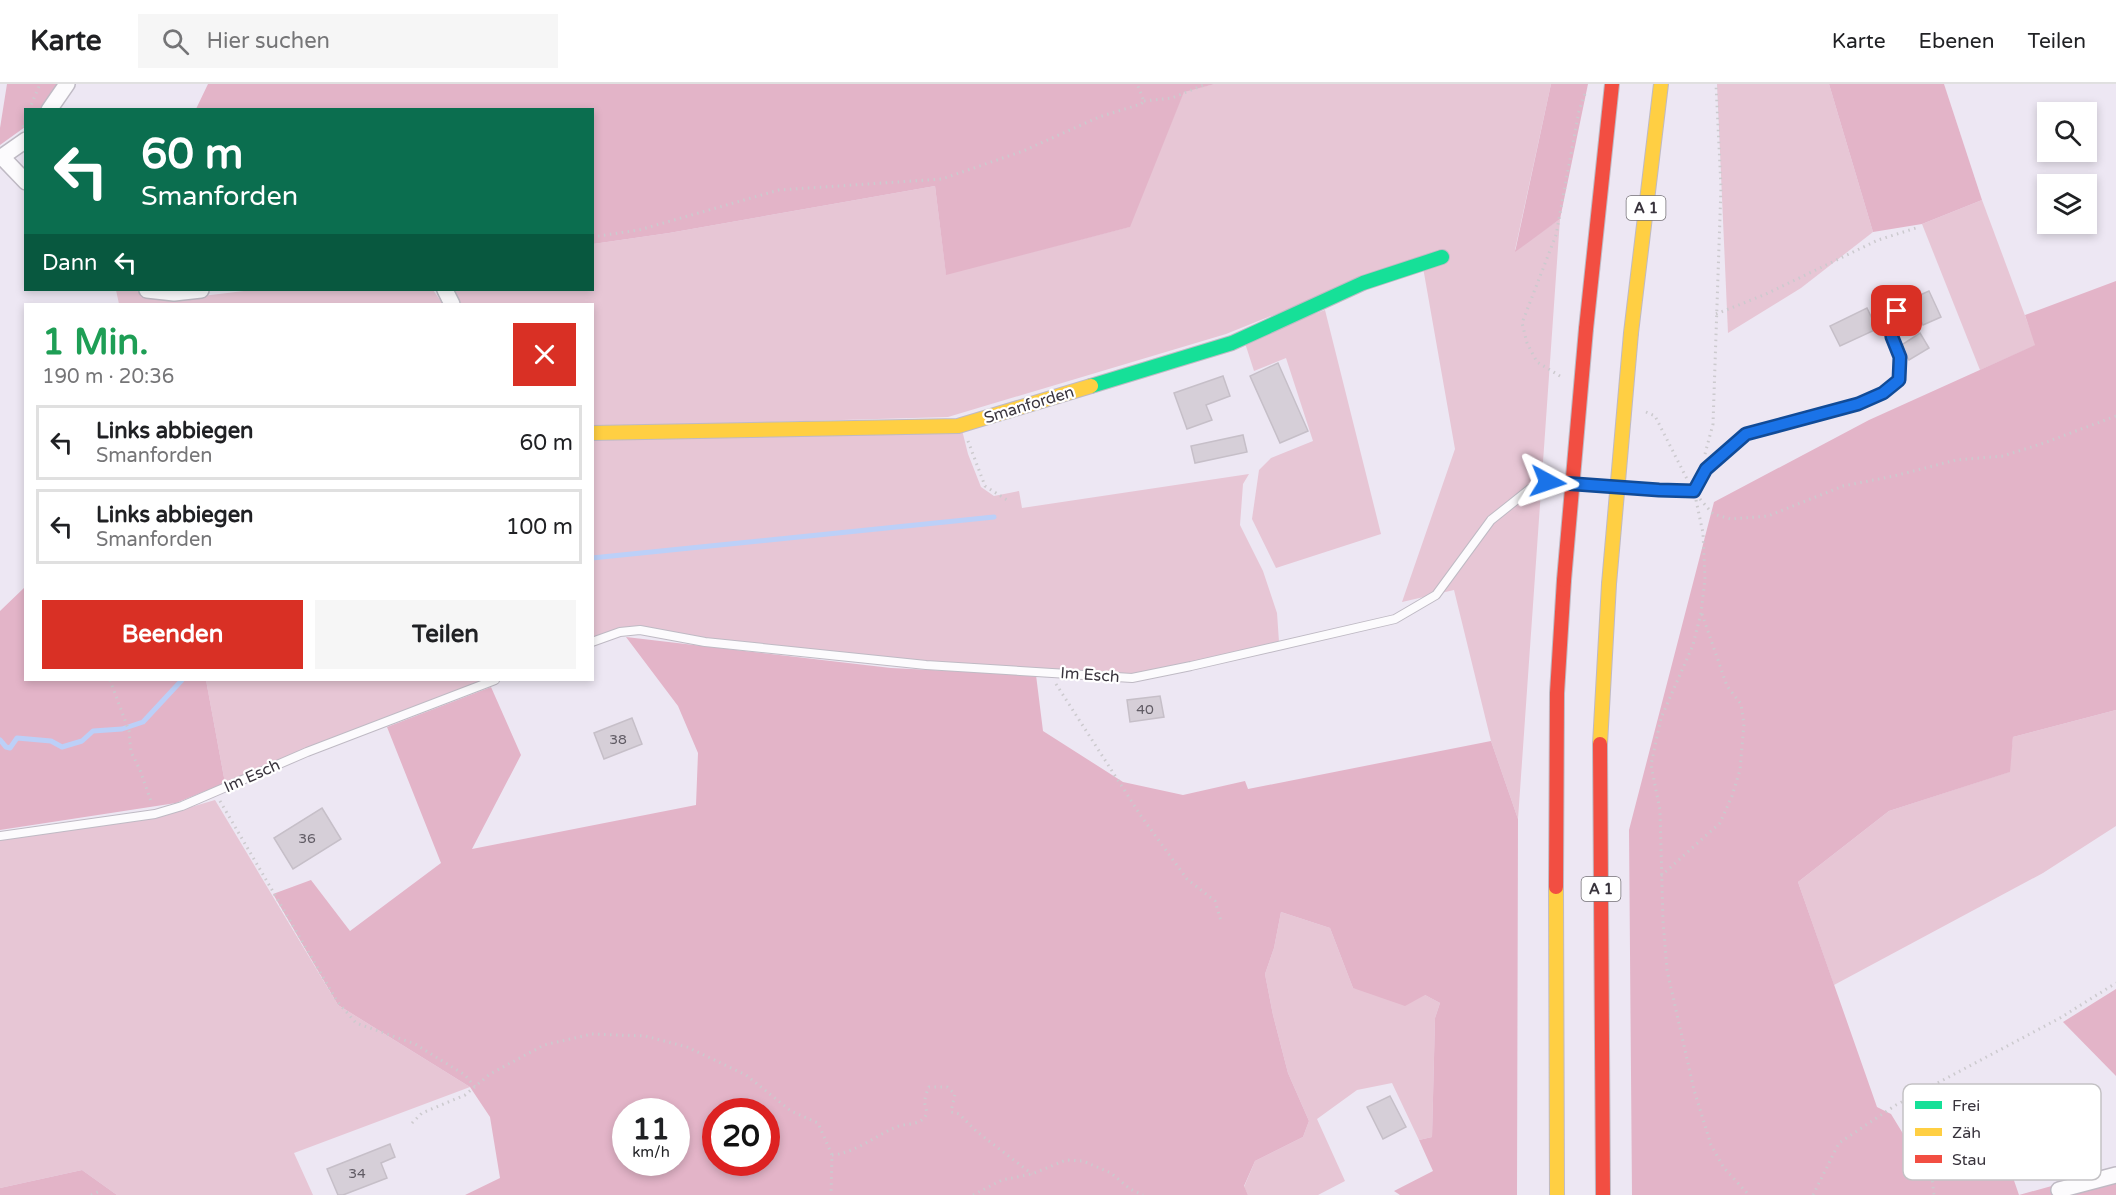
<!DOCTYPE html>
<html lang="de">
<meta charset="utf-8">
<style>
body{margin:0;font-family:"Varela Round",sans-serif;background:#f6f6f6;color:#202124;height:100vh;display:flex;flex-direction:column;font-size:22px;white-space:nowrap}
*{box-sizing:border-box;margin:0}
p{font-size:20px;color:#757577}
.icon{flex:none;width:33px;height:33px;fill:none;stroke:currentColor;stroke-width:2;stroke-linecap:round;stroke-linejoin:round}
.map{position:relative;flex:1;overflow:hidden}
.drawer{position:absolute;left:24px;top:219px;width:570px;height:378px;display:flex;flex-direction:column;background:#fff;border-radius:0px;box-shadow:0 3px 9px #0003}
.drawer>*{flex:none}
.hud{position:absolute;left:24px;top:24px;width:570px;height:183px;border-radius:0px;box-shadow:0 3px 9px #0003;background:#0b6e4f;color:#fff;overflow:hidden}
.fabs{position:absolute;left:2037px;top:18px;display:grid;gap:12px}
.fabs a{display:grid;place-items:center;width:60px;height:60px;border-radius:0px;background:#fff;box-shadow:0 3px 9px #0003;font-size:30px}
.speed{position:absolute;left:612px;top:1014px;display:flex;gap:12px;font-size:30px;font-weight:700;text-align:center}
.speed>*{display:grid;place-content:center;width:78px;height:78px;border-radius:50%;background:#fff;box-shadow:0 3px 9px #0003;line-height:1}
.speed small{font-size:15px;font-weight:400}
.speed .limit{border:9px solid #d22;background:#fff;color:#111}
.pin{position:absolute;display:grid;place-items:center;width:51px;height:51px;color:#fff;margin:-26px;border-radius:12px;box-shadow:0 3px 9px #0006}
.me{position:absolute;width:66px;margin:-33px;rotate:95deg;stroke-linejoin:round;filter:drop-shadow(0 0 4px #0008)}
.turn{display:flex;align-items:center;gap:21px;height:126px;padding:0 18px;font-size:27px}
.turn .icon{width:78px;height:78px;stroke-width:2.5}
.turn b{display:block;font-size:42px;line-height:51px}
.then{display:flex;align-items:center;height:57px;padding:0 18px;background:#0003;gap:12px;font-size:22px}
.round{display:grid;place-items:center;flex:none;width:63px;height:63px;border-radius:0px;background:#f6f6f6}
.overview{display:flex;align-items:center;justify-content:space-between;height:102px;padding:0 18px}
h1{font-size:36px;font-weight:800;line-height:45px;color:#1e9e55}
.button{display:flex;gap:12px;margin-top:auto;padding:12px 18px}
.button a{flex:1;height:69px;border-radius:0px;background:#d93025;color:#fff;font-size:24px;font-weight:800;line-height:69px;text-align:center}
.button a+a{background:#f6f6f6;color:#202124}
ul{padding:0;list-style:none}
li{display:flex;align-items:center;gap:18px;height:75px;margin:0 12px 9px;padding:0 6px;border:3px solid #e0e0e0;border-radius:0px}
li div{flex:1}
li b{display:block;font-size:22px}
li em{font-style:normal}
header{display:flex;align-items:center;gap:36px;box-sizing:border-box;height:84px;padding:0 30px;background:#fff;border-bottom:2px solid #e0e0e0}
header strong{font-size:28px}
nav{display:flex;gap:33px;margin-inline-start:auto;font-size:21px}
.search{width:420px;height:54px;background:#f6f6f6;display:flex;align-items:center;gap:15px;box-sizing:border-box;padding:0 21px;border-radius:0px;color:#757577;font-size:22px}
.map>svg:first-child{display:block}
.green{fill:#e7c6d5}
.forest{fill:#e3b4c8;fill-rule:evenodd}
.lines{fill:none;stroke-linecap:round;stroke-linejoin:round}
.stream{stroke:#bcd0f8;stroke-width:5}
.building{fill:#d6cfd8;stroke:#c6bfc8;stroke-width:1.5}
.lane-casing{stroke:#bfbac4;stroke-width:10}
.street-casing{stroke:#bfbac4;stroke-width:18}
.fast-casing{stroke:#bfbac4;stroke-width:16}
.slow-casing{stroke:#bfbac4;stroke-width:16}
.jam-casing{stroke:#bfbac4;stroke-width:16}
.path{stroke:#cccace;stroke-width:3;stroke-dasharray:1.5 4.5;stroke-linecap:butt}
.lane{stroke:#fcfbfd;stroke-width:8}
.street{stroke:#fcfbfd;stroke-width:15}
.fast{stroke:#16e098;stroke-width:14}
.slow{stroke:#ffcf43;stroke-width:14}
.jam{stroke:#f24e42;stroke-width:14}
.slow-bridge-casing{stroke:#bfbac4;stroke-width:16;stroke-linecap:butt}
.jam-bridge-casing{stroke:#bfbac4;stroke-width:16;stroke-linecap:butt}
.slow-bridge{stroke:#ffcf43;stroke-width:14}
.jam-bridge{stroke:#f24e42;stroke-width:14}
.route-casing{stroke:#114b97;stroke-width:15}
.route{stroke:#1a73e8;stroke-width:10}
.labels{text-anchor:middle;dominant-baseline:central;stroke-width:4.5;stroke-linejoin:round;paint-order:stroke}
.number-label{font-size:14px;fill:#605b64}
.shield{fill:#fff;stroke:#747177;stroke-width:1.5}
.shield-label{font-size:15px;font-weight:bold;fill:#39343d}
.street-label{font-size:16px;fill:#39343d;stroke:#fff}
.key{fill:#fff;stroke:#c4c2c5;stroke-width:1.5}
.key-label{font-size:16px;fill:#39343d}
</style>
<header>
<strong>Karte</strong>
<div class="search"><svg class="icon" aria-label="search" viewBox="0 0 24 24"><circle cx="10" cy="10" r="6"/><path d="M15 15l6 6"/></svg>Hier suchen</div>
<nav><a>Karte</a><a>Ebenen</a><a>Teilen</a></nav>
</header>
<div class="map">
<svg width="2116" height="1111" viewBox="0 0 2116 1111">
<rect width="100%" height="100%" fill="#ede7f3"/>
<g class="green">
<polygon points="1215,0 1551,0 1515,166 1560,135 1518,735 1491,657 1454,506 1402,518 1455,365 1421,172 1226,250 948,333 593,343 592,220 461,220 455,206 592,206 593,160 669,149 935,102 946,190 1129,143 1184,7"/>
<polygon points="1717,0 1829,0 1873,148 1801,204 1728,249"/>
<polygon points="1982,116 2036,261 1980,286 1922,140"/>
<polygon points="116,206 144,206 186,214 252,206 433,206 443,220 119,220"/>
<polygon points="1325,226 1381,450 1276,484 1252,435 1259,386 1271,374 1313,357 1286,274 1254,287 1244,256"/>
<polygon points="962,346 968,370 981,403 994,412 1019,407 1022,424 1249,390 1243,400 1240,441 1263,487 1277,529 1279,558 1133,591 928,578 708,556 641,543 593,555 593,352"/>
<polygon points="206,596 486,596 225,699"/>
<polygon points="2116,626 2116,742 2043,789 1834,901 1798,798 1889,727 2009,688 2013,653"/>
<polygon points="215,716 338,921 470,1003 294,1069 313,1111 117,1111 82,1086 0,1104 0,755 174,728"/>
<polygon points="1281,828 1330,844 1353,904 1425,911 1440,919 1435,934 1432,1053 1419,1056 1392,999 1357,1006 1317,1035 1345,1097 1318,1111 1248,1111 1244,1103 1255,1077 1303,1053 1309,1037 1288,989 1273,931 1265,890 1274,864"/>
</g>
<g class="forest">
<polygon points="7,0 58,0 42,25 26,26 25,43 0,61 0,44"/>
<polygon points="208,0 1215,0 1184,8 1130,143 946,191 935,102 669,149 593,160 592,26 196,25"/>
<polygon points="1551,0 1588,0 1560,135 1515,168"/>
<polygon points="1829,0 1944,0 1982,116 1922,140 1873,148"/>
<polygon points="2116,197 2116,626 2013,653 2010,688 1889,727 1798,798 1877,1023 1891,1030 1927,1089 1998,1050 2019,1111 2116,1084 2116,1111 1632,1111 1629,746 1714,418 1869,336 2035,261 2025,231"/>
<polygon points="25,503 26,596 206,596 225,699 176,719 0,746 0,527"/>
<path d="M626,553l265,31 145,7 7,56 80,51 60,13 62,-14 3,8 243,-48 27,78 -1,376h-117l-6,-4 39,-20 -14,-31 13,-3 3,-119 5,-15 -15,-8 -20,11 -52,-18 -23,-60 -49,-16 -7,36 -9,26 8,41 15,58 21,48 -6,16 -48,24 -11,25 4,9h-783l35,-17 -10,-61 -20,-30 -132,-82 -65,-111 38,-14 39,51 91,-68 -54,-136 104,-40 30,68 -49,94 224,-44 2,-52 -20,-47zM626,1028h50v50h-50zM716,1028h50v50h-50z"/>
<polygon points="2116,905 2116,992 2063,938"/>
<polygon points="82,1086 117,1111 0,1111 0,1104"/>
</g>
<g class="lines">
<g class="stream">
<polyline points="592,474 994,433"/>
<polyline points="0,656 6,663 10,664 17,654 51,657 62,663 82,657 93,647 122,645 143,638 182,596"/>
</g>
</g>
<g class="building">
<polygon points="1929,207 1941,233 1923,241 1911,215"/>
<polygon points="1867,224 1877,245 1840,262 1830,242"/>
<polygon points="1920,249 1929,264 1909,276 1900,262"/>
<polygon points="1278,279 1308,347 1280,359 1250,292"/>
<polygon points="1223,292 1230,312 1206,321 1212,336 1187,345 1174,309"/>
<polygon points="1243,351 1247,368 1195,379 1191,362"/>
<polygon points="1160,612 1164,633 1130,638 1127,616"/>
<polygon points="632,634 642,660 604,675 594,649"/>
<polygon points="322,724 341,755 293,785 274,754"/>
<polygon points="1390,1012 1406,1043 1383,1055 1367,1023"/>
<polygon points="390,1060 395,1073 381,1079 387,1094 343,1111 338,1111 327,1085"/>
</g>
<g class="lines">
<defs>
<g id="lane">
<polyline points="1579,400 1612,403"/>
<polyline points="1624,404 1694,407 1706,385 1746,350 1858,320 1883,309 1899,296 1900,273 1892,253 1890,239 1897,227"/>
<polyline points="592,558 620,548 640,546 705,558 926,581 1132,594 1191,582 1395,535 1436,511 1491,436 1530,405 1548,397 1567,399"/>
<polyline points="0,752 155,730 182,722 307,668 495,596"/>
</g>
<g id="street">
<polyline points="49,26 67,0"/>
<polyline points="2,73 26,98"/>
<polyline points="0,74 26,56"/>
<polyline points="147,206 174,209 201,206"/>
<polyline points="445,206 452,220"/>
<polyline points="2059,1106 2116,1091"/>
</g>
<polyline id="fast" points="1091,302 1232,259 1363,199 1442,173"/>
<g id="slow">
<polyline points="1631,249 1661,0"/>
<polyline points="592,349 958,342 1091,302"/>
<polyline points="1600,660 1609,500"/>
<polyline points="1556,803 1557,1111"/>
</g>
<g id="jam">
<polyline points="1586,245 1612,0"/>
<polyline points="1600,660 1603,1111"/>
<polyline points="1556,803 1557,609 1564,496"/>
</g>
</defs>
<use href="#lane" class="lane-casing"/>
<use href="#street" class="street-casing"/>
<use href="#fast" class="fast-casing"/>
<use href="#slow" class="slow-casing"/>
<use href="#jam" class="jam-casing"/>
<g class="path">
<polyline points="1144,17 1172,14 1206,0"/>
<polyline points="29,26 40,0"/>
<polyline points="23,43 26,34"/>
<polyline points="592,153 639,146 779,106 942,95 1023,67 1099,33 1141,20 1144,17 1137,0"/>
<polyline points="1716,230 1766,210 1878,156 1916,144"/>
<polyline points="1560,292 1537,278 1527,259 1522,239 1556,151 1579,27 1586,7"/>
<polyline points="1646,328 1655,332 1687,395"/>
<polyline points="968,357 985,402 1007,416"/>
<polyline points="1705,370 1713,340 1721,103 1716,0"/>
<polyline points="1700,415 1713,430 1731,435 1768,432 1843,402 1894,392 1956,376 2003,372 2044,359 2116,332"/>
<polyline points="1696,416 1703,449 1705,495 1701,529 1693,561 1661,634 1651,681 1660,726 1663,837 1667,886 1694,1006 1711,1061 1724,1084 1749,1111"/>
<polyline points="110,596 129,647 131,668 140,686 152,720"/>
<polyline points="1056,600 1141,732 1187,795 1215,817 1221,837"/>
<polyline points="220,717 337,917 356,939 415,960 465,991 475,1003"/>
<polyline points="1661,792 1720,739 1732,712 1740,686 1744,640 1741,620 1727,602 1702,530"/>
<polyline points="412,1039 422,1029 465,1011 490,990 544,961 592,950 645,952 687,963 746,991 791,1027 818,1039 832,1071 831,1111"/>
<path d="M832,1071c23,-2 43,-19 64,-28 10,-4 24,-1 30,-12 2,-5 -2,-9 -1,-14 0,-4 2,-10 4,-14h18l8,7 -4,18 8,2 17,17 56,43"/>
<polyline points="1931,1085 1934,1111"/>
<polyline points="91,1111 102,1106"/>
<polyline points="973,1111 1002,1096 1032,1090 1066,1076 1083,1077 1111,1089 1130,1105 1143,1111"/>
<polyline points="1813,1111 1839,1059 1896,1021 2060,934 2116,899"/>
</g>
<use href="#lane" class="lane"/>
<use href="#street" class="street"/>
<use href="#fast" class="fast"/>
<use href="#slow" class="slow"/>
<use href="#jam" class="jam"/>
<defs>
<polyline id="slow-bridge" points="1609,500 1631,249"/>
<polyline id="jam-bridge" points="1564,496 1586,245"/>
</defs>
<use href="#slow-bridge" class="slow-bridge-casing"/>
<use href="#jam-bridge" class="jam-bridge-casing"/>
<use href="#slow-bridge" class="slow-bridge"/>
<use href="#jam-bridge" class="jam-bridge"/>
</g>
<g class="lines">
<defs>
<polyline id="route" points="1548,398 1659,406 1694,407 1706,385 1746,350 1858,320 1883,309 1899,296 1900,273 1892,253 1890,239 1897,227"/>
</defs>
<use href="#route" class="route-casing"/>
<use href="#route" class="route"/>
</g>
<g class="labels">
<g class="number-label">
<text x="1145" y="625">40</text>
<text x="618" y="655">38</text>
<text x="307" y="754">36</text>
<text x="357" y="1089">34</text>
</g>
<g class="shield">
<rect x="1626.5" y="112" width="39" height="24" rx="4.5"/>
<rect x="1581.5" y="793" width="39" height="24" rx="4.5"/>
</g>
<g class="shield-label">
<text x="1646" y="124">A 1</text>
<text x="1601" y="805">A 1</text>
</g>
<g class="street-label">
<text transform="translate(1029 321) rotate(-17)">Smanforden</text>
<text transform="translate(1090 591) rotate(4)">Im Esch</text>
<text transform="translate(252 692) rotate(-24)">Im Esch</text>
</g>
</g>
<rect x="1903" y="1000" width="198" height="96" rx="9" class="key"/>
<rect x="1915" y="1017" width="27" height="8" fill="#16e098"/>
<rect x="1915" y="1044" width="27" height="8" fill="#ffcf43"/>
<rect x="1915" y="1071" width="27" height="8" fill="#f24e42"/>
<g class="key-label">
<text x="1952" y="1027">Frei</text>
<text x="1952" y="1054">Zäh</text>
<text x="1952" y="1081">Stau</text>
</g>
</svg>
<div class="fabs">
<a><svg class="icon" aria-label="search" viewBox="0 0 24 24"><circle cx="10" cy="10" r="6"/><path d="M15 15l6 6"/></svg></a>
<a><svg class="icon" aria-label="layers" viewBox="0 0 24 24"><path d="M12 4l9 5-9 5-9-5zM3 14l9 5 9-5"/></svg></a>
</div>
<div class="speed"><div>11<small>km/h</small></div><div class="limit">20</div></div>
<div class="pin" style="left:1897px;top:227px;background:#d93025"><svg class="icon" aria-label="arrive" viewBox="0 0 24 24"><path d="M6 21V4h12l-3 4 3 4H6"/></svg></div>
<svg class="me" style="left:1548px;top:398px" viewBox="-20 -20 40 40"><path d="M0-17L14 15 0 8-14 15z" fill="#1a73e8" stroke="#fff" stroke-width="4"/></svg>
<div class="hud">
<div class="turn"><svg class="icon" aria-label="left" viewBox="0 0 24 24"><path d="M17 20v-9H6M10 6l-5 5 5 5"/></svg><div><b>60 m</b>Smanforden</div></div>
<div class="then">Dann<svg class="icon" aria-label="left" viewBox="0 0 24 24"><path d="M17 20v-9H6M10 6l-5 5 5 5"/></svg></div>
</div>
<section class="drawer">
<div class="overview"><div><h1>1 Min.</h1><p>190 m · 20:36</p></div><a class="round" style="background:#d93025;color:#fff"><svg class="icon" aria-label="close" viewBox="0 0 24 24"><path d="M6 6l12 12M18 6L6 18"/></svg></a></div>
<ul>
<li><svg class="icon" aria-label="left" viewBox="0 0 24 24"><path d="M17 20v-9H6M10 6l-5 5 5 5"/></svg><div><b>Links abbiegen</b><p>Smanforden</p></div><em>60 m</em></li>
<li><svg class="icon" aria-label="left" viewBox="0 0 24 24"><path d="M17 20v-9H6M10 6l-5 5 5 5"/></svg><div><b>Links abbiegen</b><p>Smanforden</p></div><em>100 m</em></li>
</ul>
<div class="button"><a>Beenden</a><a>Teilen</a></div>
</section>
</div>
